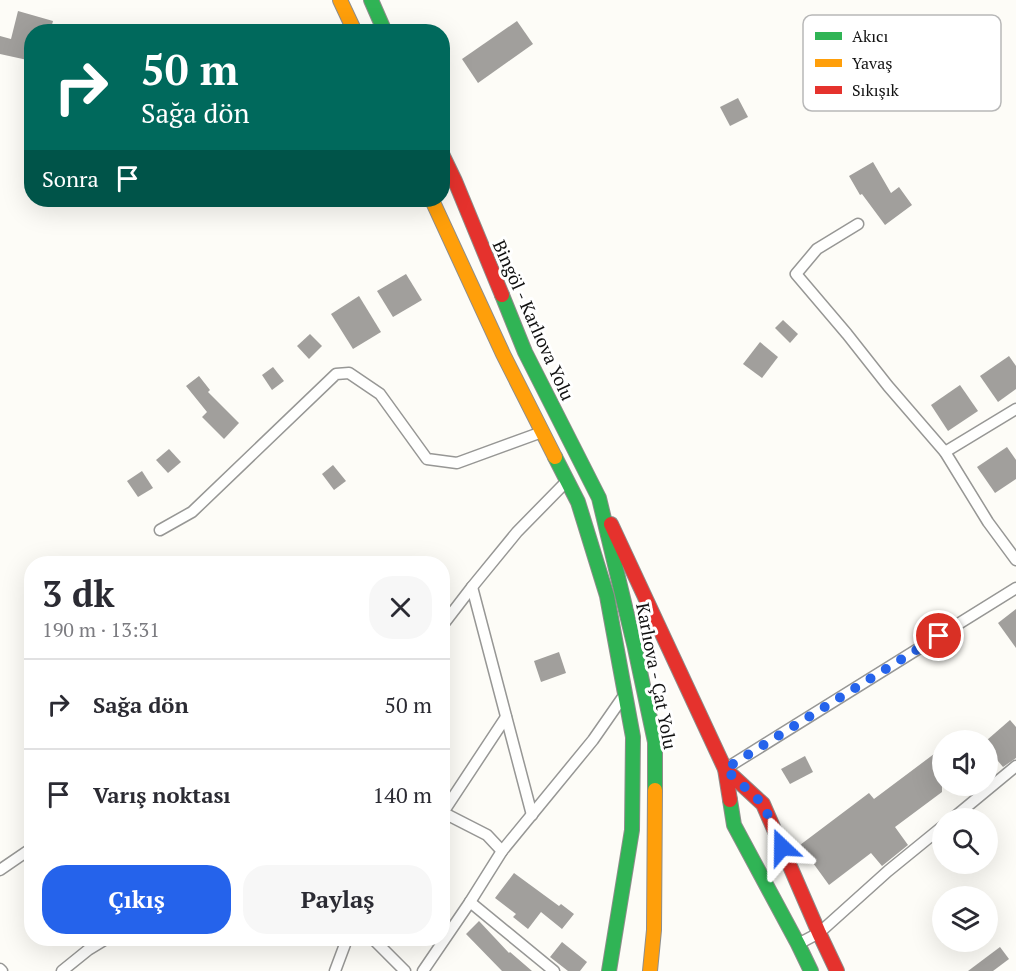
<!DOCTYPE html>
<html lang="tr">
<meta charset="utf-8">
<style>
body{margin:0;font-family:"PT Serif",serif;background:#f7f7f7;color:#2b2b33;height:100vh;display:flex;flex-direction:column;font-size:22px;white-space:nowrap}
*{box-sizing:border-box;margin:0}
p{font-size:20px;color:#7c7c81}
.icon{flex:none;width:33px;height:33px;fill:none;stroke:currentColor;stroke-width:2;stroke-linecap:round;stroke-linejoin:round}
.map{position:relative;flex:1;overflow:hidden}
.panel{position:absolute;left:24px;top:556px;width:426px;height:390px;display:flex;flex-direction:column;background:#fff;border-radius:24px;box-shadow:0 6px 24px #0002}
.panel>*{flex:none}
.top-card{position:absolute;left:24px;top:24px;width:426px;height:183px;border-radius:24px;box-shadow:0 6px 24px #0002;background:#00695c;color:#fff;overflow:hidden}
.controls{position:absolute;left:932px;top:730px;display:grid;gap:12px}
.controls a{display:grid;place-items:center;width:66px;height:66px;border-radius:50%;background:#fff;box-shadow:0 6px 24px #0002;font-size:30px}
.pin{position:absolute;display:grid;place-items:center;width:51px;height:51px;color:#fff;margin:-26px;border:3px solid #fff;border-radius:50%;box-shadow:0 2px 6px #0007}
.me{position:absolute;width:66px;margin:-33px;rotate:337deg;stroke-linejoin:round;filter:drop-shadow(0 0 4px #0008)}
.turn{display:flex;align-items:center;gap:21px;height:126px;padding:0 18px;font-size:27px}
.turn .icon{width:78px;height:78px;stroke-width:2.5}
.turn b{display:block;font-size:42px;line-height:51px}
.then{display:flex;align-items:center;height:57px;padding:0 18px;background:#0003;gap:12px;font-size:22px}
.round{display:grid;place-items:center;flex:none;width:63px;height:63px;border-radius:24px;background:#f7f7f7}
.summary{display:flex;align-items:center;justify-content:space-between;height:102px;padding:0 18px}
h1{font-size:36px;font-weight:800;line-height:45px}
.action{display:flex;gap:12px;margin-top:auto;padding:12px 18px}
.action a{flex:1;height:69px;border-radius:24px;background:#2563eb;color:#fff;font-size:24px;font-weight:800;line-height:69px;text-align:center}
.action a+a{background:#f7f7f7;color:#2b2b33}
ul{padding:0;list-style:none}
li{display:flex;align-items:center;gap:18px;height:90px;padding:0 18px;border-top:2px solid #e1e1e2}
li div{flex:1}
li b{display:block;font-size:22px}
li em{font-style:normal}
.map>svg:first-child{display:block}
.building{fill:#a19f9c}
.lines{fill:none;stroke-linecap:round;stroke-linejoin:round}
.street-casing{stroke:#979795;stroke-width:13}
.fast-casing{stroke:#8e8d8b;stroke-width:16}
.slow-casing{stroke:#8e8d8b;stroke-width:16}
.jam-casing{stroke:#8e8d8b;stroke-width:16}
.street{stroke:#fffffe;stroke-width:10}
.fast{stroke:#30b455;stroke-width:14}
.slow{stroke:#ff9f0a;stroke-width:14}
.jam{stroke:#e5322d;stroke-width:14}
.route{stroke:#2563eb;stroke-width:10;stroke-dasharray:0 18}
.labels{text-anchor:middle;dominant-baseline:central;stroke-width:6;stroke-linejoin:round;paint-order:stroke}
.street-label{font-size:18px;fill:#111;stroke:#fff}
.key{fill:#fff;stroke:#b8b8b8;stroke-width:1.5}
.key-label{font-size:16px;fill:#111}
</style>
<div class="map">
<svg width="1016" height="971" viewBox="0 0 1016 971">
<rect width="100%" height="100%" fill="#fdfcf7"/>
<g class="building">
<polygon points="18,11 53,21 50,32 32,32 32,61 0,54 0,36 11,39"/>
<polygon points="517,21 533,44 478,83 462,59"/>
<polygon points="738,98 748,117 730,126 720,107"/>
<polygon points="873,162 891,193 899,187 912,205 885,225 862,194 860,195 849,176"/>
<polygon points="406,274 422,300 393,317 377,291"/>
<polygon points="359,296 381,332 353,349 331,314"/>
<polygon points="783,320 798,334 790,343 775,328"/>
<polygon points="310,334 322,346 309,359 297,346"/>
<polygon points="760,342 778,357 762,378 743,364"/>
<polygon points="1009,356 1016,366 1016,389 998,402 980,376"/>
<polygon points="273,367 284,381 272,390 262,375"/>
<polygon points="199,376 210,390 208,392 239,423 224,439 202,417 207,412 186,386"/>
<polygon points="960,385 978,411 948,431 931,405"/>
<polygon points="1007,447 1016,460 1016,479 995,493 977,467"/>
<polygon points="169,449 181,462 168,473 156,460"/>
<polygon points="333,465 346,481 334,490 322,474"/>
<polygon points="142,471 153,488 138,497 127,481"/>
<polygon points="1016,609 1016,648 998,623"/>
<polygon points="559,652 566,673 541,682 534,661"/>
<polygon points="1010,720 1016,727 1016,758 1003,767 987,748 987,740"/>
<polygon points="942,748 942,792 895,827 908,845 882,866 871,853 829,885 800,845 869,793 874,799"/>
<polygon points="805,756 813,772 790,784 781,769"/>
<polygon points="514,873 559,906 561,904 574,914 562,929 541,912 528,929 513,917 516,914 495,898"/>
<polygon points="479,921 509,953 510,952 532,971 502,971 466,934"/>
<polygon points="562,942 587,962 580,971 568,971 550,957"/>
<polygon points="1000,947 1009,959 993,971 968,971"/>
</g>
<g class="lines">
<defs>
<g id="street">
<polyline points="858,224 817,249 796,274 847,334 888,386 945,452 988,522 1016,560"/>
<polyline points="945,452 1016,409"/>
<polyline points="160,530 192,512 336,374 349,373 380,394 427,459 457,463 542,432"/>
<polyline points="472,587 532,815"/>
<polyline points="442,626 472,587 517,532 567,481"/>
<polyline points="725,769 1016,588"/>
<polyline points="442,812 487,835 502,851"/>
<polyline points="442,814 506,717"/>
<polyline points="952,819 1016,766"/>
<polyline points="0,870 32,848"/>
<polyline points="470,902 554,971"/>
<polyline points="373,939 405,971"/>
<polyline points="798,944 819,933 888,871 942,827"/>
<polyline points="0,969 2,971"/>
<polyline points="62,971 88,950 106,939"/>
<polyline points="335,971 347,939"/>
<polyline points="423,971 470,902 502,851 593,740 625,694"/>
</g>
<g id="fast">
<polyline points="371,0 385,32"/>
<polyline points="502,295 525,352 599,498 635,648 655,742 655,790"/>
<polyline points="555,457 578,502 607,596 633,737 632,830 609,971"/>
<polyline points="730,800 734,825 798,944 811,971"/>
</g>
<g id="slow">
<polyline points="340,0 355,32"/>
<polyline points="432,200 503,354 555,457"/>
<polyline points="650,971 654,930 655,790"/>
</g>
<g id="jam">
<polyline points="442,154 455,181 502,295"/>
<polyline points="611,524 725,769 730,800"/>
<polyline points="725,769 763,804 819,933 837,971"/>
</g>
</defs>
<use href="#street" class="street-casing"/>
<use href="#fast" class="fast-casing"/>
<use href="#slow" class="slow-casing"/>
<use href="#jam" class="jam-casing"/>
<use href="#street" class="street"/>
<use href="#fast" class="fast"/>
<use href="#slow" class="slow"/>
<use href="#jam" class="jam"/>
</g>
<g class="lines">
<polyline class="route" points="782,847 763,804 725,769 939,636"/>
</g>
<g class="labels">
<g class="street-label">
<text transform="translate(534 320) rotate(66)">Bingöl - Karlıova Yolu</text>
<text transform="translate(657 676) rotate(79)">Karlıova - Çat Yolu</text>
</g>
</g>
<rect x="803" y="15" width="198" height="96" rx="9" class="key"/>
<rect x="815" y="32" width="27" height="8" fill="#30b455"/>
<rect x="815" y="59" width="27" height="8" fill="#ff9f0a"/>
<rect x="815" y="86" width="27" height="8" fill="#e5322d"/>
<g class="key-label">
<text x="852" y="42">Akıcı</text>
<text x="852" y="69">Yavaş</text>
<text x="852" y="96">Sıkışık</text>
</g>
</svg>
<div class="controls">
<a><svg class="icon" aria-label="sound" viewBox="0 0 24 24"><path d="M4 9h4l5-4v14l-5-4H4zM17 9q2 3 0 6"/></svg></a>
<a><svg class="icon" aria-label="search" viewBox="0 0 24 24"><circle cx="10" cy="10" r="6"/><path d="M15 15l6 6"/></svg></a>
<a><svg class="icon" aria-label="layers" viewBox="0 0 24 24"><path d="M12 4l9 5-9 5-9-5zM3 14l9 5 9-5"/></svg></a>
</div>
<div class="pin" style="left:939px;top:636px;background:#d93025"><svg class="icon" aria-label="arrive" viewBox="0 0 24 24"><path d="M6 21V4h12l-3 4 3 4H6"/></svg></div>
<svg class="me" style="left:782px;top:847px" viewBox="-20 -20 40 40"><path d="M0-17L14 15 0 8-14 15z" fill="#2563eb" stroke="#fff" stroke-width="4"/></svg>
<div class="top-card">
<div class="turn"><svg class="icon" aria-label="right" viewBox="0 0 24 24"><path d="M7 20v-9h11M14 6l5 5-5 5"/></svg><div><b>50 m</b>Sağa dön</div></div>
<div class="then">Sonra<svg class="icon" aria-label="arrive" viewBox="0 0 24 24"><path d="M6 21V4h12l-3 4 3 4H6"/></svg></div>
</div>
<section class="panel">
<div class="summary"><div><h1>3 dk</h1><p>190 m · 13:31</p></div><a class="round"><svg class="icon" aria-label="close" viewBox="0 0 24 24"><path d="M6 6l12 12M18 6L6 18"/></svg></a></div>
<ul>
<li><svg class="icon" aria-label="right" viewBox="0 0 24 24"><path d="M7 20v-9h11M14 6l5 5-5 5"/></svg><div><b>Sağa dön</b></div><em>50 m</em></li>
<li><svg class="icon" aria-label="arrive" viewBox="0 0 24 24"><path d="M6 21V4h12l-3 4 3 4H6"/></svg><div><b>Varış noktası</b></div><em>140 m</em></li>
</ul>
<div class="action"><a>Çıkış</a><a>Paylaş</a></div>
</section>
</div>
